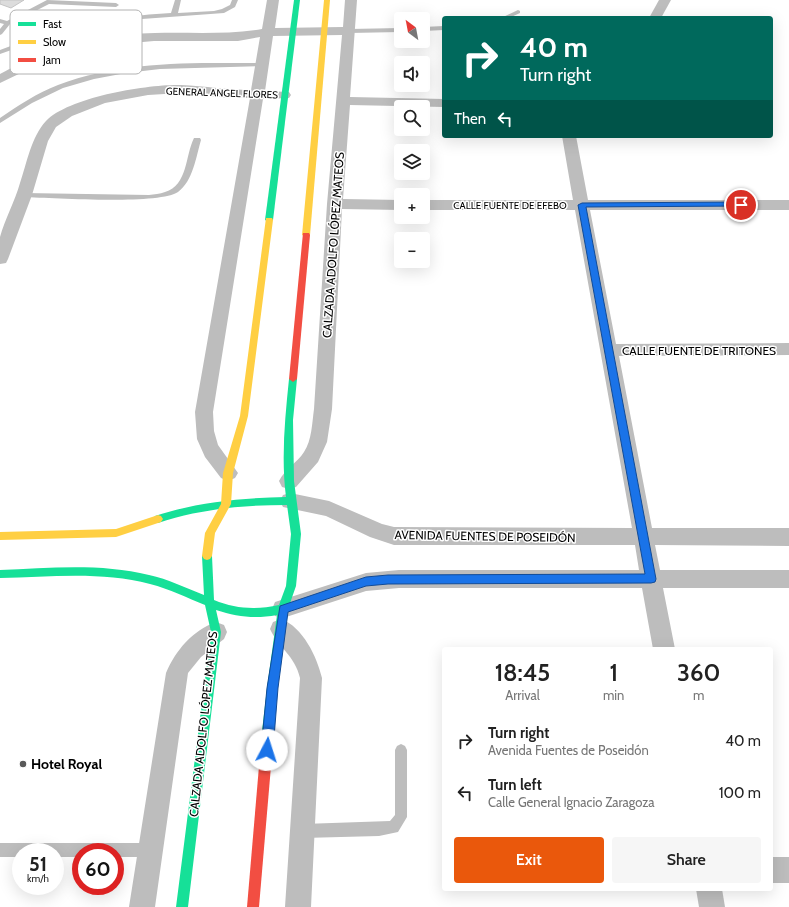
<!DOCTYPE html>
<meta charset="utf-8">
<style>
body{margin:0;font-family:Cabin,sans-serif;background:#f6f6f6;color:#222;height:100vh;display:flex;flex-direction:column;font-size:15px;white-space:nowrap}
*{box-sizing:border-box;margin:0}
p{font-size:13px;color:#767676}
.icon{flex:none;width:22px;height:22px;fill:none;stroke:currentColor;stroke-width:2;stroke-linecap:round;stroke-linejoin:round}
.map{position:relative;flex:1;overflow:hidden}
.sheet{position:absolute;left:442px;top:647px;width:331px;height:244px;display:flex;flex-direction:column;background:#fff;border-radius:4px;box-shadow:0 4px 16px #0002}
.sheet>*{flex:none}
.banner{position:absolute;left:442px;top:16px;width:331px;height:122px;border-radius:4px;box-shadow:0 4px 16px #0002;background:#00695c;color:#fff;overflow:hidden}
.needle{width:26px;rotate:328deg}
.controls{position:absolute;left:394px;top:12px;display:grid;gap:8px}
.controls a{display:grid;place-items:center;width:36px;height:36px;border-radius:4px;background:#fff;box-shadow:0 4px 16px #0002;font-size:20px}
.speed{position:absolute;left:12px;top:843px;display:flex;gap:8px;font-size:20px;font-weight:700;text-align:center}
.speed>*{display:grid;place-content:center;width:52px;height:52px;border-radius:50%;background:#fff;box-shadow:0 4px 16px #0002;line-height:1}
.speed small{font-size:10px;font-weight:400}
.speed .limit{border:6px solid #d22;background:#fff;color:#111}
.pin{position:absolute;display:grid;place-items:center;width:34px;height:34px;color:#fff;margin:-17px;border:2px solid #fff;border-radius:50%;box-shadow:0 1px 4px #0007}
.me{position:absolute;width:44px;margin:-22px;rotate:5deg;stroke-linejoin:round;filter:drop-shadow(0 0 3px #0008)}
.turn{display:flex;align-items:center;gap:14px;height:84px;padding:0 12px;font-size:18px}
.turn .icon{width:52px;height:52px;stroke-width:2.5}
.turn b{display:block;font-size:28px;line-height:34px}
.then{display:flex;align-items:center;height:38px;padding:0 12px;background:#0003;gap:8px;font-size:15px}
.eta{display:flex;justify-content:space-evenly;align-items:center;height:68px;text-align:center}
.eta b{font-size:24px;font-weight:600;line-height:28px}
.primary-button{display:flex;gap:8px;margin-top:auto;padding:8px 12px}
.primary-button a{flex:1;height:46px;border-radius:4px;background:#ea580c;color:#fff;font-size:16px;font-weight:600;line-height:46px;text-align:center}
.primary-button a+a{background:#f6f6f6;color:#222}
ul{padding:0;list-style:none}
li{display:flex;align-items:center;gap:12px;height:52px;padding:0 12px}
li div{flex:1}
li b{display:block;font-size:15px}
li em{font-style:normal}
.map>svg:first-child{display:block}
.building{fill:#dcdcdc;stroke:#c4c4c4}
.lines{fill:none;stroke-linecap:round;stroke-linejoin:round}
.lane{fill:#bdbdbd;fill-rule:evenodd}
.street{fill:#bdbdbd;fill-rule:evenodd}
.fast{fill:#16e098;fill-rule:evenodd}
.slow{fill:#ffcf43;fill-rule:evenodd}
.jam{fill:#f24e42;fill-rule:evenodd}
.route{fill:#1a73e8;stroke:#114b97}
.poi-dot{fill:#595959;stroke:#fff;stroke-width:1.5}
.labels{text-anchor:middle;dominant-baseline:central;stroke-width:3;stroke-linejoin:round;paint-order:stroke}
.far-street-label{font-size:10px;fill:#000;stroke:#fff}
.street-label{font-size:12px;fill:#000;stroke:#fff}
.near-poi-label{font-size:14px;font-weight:bold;fill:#000;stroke:#fff;text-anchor:start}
.key{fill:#fff;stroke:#b2b2b2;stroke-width:1}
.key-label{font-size:11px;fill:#000}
</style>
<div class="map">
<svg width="789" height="907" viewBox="0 0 789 907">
<rect width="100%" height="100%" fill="#fff"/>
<polygon class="building" points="0,0 24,0 11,8 0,4"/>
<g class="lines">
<g class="lane">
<polygon points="47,0 116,3 119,5 116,7 49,4 10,24 2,34 0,35 0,29 4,24 0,23 0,19 7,21"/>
<path d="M175,0h6l-3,13 36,-2 8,-2 8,-4 2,-5h6l-3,7 -11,6 -82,6 -37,5 -51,11 -54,19v-4c55,-22 112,-34 171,-37z"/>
<polygon points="518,10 520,11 520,13 509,18 501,18"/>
<polygon points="444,26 444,30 423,31 423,27"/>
<polygon points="401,28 401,32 349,33 346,31 349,29"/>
<path d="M263,63l2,1v2l-105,3 -34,4 -32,6 -31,9 -31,15 -32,20v-5c19,-13 37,-25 58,-33 65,-25 137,-22 205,-22z"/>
<path d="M194,138h6l1,2c-5,17 -8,41 -23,52 -18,13 -126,6 -154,5l-4,-2 4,-2 125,2c5,-1 11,-1 16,-3 23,-7 20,-36 29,-54z"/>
<polygon points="401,744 405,746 407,750 407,817 398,832 379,836 303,838 298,836 296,831 298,826 303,824 390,821 395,815 395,750 397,746"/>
<polygon points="0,843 150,843 155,845 157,850 155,855 150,857 115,857 115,852 81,852 81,857 55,857 55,852 21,852 21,857 0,857"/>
</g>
<g class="street">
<path d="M267,0h12l-4,28 68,-1 2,-27h12l-7,97 94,2v8l-94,-2 -7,94 58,1v10l-59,-1 -10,200 -5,33 -9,20 -22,25 -7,2 -7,-2 -3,-6c6,-12 18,-18 25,-29 8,-12 8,-29 10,-43l13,-205 15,-169 -69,1 -8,55 24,1 2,3 -2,3 -26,1 -50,313 1,19 4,14 20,28 -3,5 -7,3 -7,-3 -16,-21 -8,-18 -2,-27 55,-314h-21l-48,-5 -33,2 -43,8 -33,13 -16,11 -8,14 -16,54 -24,64 -2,4 -6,1c0,-8 0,-19 0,-27 5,-18 15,-36 20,-54 7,-20 11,-46 26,-62 23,-24 102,-37 135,-36 24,1 47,5 70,5l9,-53 -22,4h-84l-45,4 -29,5 -28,8 -52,25v-9c14,-7 29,-17 44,-22 35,-12 74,-18 111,-19 36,-1 71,2 107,-4z"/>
<polygon points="659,0 671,0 661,18 649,18"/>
<polygon points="562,136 576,136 588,200 789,200 789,210 590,210 616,344 789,343 789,355 619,356 652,528 789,528 789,546 655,545 660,570 789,570 789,588 663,588 675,649 653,649 642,588 399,588 366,591 283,618 275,616 272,609 275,602 366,573 399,570 639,570 635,545 394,545 370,537 326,516 283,507 280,501 283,495 290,493 329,501 382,524 394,527 632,528 575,210 423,210 423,200 573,200"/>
<path d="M281,619c22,8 36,38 41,59l-11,229h-26l15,-229c-5,-22 -21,-30 -30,-49l3,-7z"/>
<path d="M216,622l8,3 3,7 -3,7 -23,18 -13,16 -33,234h-26l37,-234c10,-23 26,-42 50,-51z"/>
<rect x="771" y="857" width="18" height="26"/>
<polygon points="696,889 722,889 725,907 699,907"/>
</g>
<g class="fast">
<polygon points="294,0 300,0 273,220 269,222 265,220"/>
<path d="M293,376l4,3 -4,41 1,61 7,53 -5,52 -8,23 -11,79 -3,43 -2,4 -4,1 -4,-1 -2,-4 5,-43 10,-73c-22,4 -40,2 -61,-5l5,22 -33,275h-12l35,-275 -6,-27c-18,-7 -35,-16 -55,-21 -48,-13 -100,-7 -150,-6v-8c49,-2 101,-7 149,5 19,4 37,13 55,20l-2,-39 2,-3 3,-1 3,1 2,3 2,44c22,9 42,10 65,5l7,-19 5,-52 -4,-29c-44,0 -87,4 -129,18l-3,-1 -2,-3 2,-3c42,-14 87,-18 131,-19 -5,-39 -1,-79 3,-118z"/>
</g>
<g class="slow">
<polygon points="324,0 330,0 310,235 306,237 302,235"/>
<polygon points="266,218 272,218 273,220 248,416 233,473 231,504 215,533 212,556 210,559 207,560 204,559 202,556 205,533 221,504 223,473 240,416"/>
<polygon points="158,515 161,516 163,519 161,522 116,537 0,540 0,532 116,529"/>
</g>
<g class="jam">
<polygon points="303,233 309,233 310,235 297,379 293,382 289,379"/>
<polygon points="268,726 272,727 274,731 259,907 247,907 262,731 264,727"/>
</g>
</g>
<polygon class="route" points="741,202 745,205 744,206 586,207 656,579 655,582 651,583 388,584 366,586 288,612 278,688 273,750 271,754 267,756 263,754 261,750 267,688 280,606 366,577 388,575 645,574 578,205 582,203"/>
<circle class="poi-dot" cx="23" cy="764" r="4"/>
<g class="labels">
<g class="far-street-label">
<text transform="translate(222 93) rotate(2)">GENERAL ANGEL FLORES</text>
<text x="510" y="205">CALLE FUENTE DE EFEBO</text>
</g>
<g class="street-label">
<text transform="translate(333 245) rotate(-86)">CALZADA ADOLFO LÓPEZ MATEOS</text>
<text x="699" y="350">CALLE FUENTE DE TRITONES</text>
<text transform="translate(485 536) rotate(1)">AVENIDA FUENTES DE POSEIDÓN</text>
<text transform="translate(203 724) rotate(-84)">CALZADA ADOLFO LÓPEZ MATEOS</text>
</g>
<g class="near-poi-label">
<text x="31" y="764">Hotel Royal</text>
</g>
</g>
<rect x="10" y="10" width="132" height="64" rx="6" class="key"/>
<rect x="18" y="22" width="18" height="4" fill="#16e098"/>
<rect x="18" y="40" width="18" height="4" fill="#ffcf43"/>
<rect x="18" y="58" width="18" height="4" fill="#f24e42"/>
<g class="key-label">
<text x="43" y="28">Fast</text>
<text x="43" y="46">Slow</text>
<text x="43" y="64">Jam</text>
</g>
</svg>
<div class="controls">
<a><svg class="needle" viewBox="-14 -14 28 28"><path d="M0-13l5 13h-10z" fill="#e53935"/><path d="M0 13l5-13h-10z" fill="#767676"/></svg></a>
<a><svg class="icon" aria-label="sound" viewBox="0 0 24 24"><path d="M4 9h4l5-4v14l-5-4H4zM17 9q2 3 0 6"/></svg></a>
<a><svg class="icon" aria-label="search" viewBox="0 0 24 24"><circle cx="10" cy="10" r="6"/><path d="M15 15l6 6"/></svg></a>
<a><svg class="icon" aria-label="layers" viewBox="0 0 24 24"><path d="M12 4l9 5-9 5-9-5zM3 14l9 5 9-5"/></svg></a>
<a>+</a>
<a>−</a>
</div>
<div class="speed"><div>51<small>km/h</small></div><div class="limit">60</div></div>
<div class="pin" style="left:741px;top:205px;background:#d93025"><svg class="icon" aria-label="arrive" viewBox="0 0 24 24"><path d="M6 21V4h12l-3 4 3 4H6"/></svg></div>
<svg class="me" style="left:267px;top:750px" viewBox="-20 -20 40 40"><circle r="19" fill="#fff"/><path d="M0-13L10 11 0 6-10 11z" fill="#1a73e8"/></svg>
<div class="banner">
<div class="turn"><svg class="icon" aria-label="right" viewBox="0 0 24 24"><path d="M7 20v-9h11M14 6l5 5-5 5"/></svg><div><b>40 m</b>Turn right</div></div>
<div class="then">Then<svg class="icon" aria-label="left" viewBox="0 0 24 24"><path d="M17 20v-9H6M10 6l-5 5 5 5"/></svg></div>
</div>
<section class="sheet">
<div class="eta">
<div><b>18:45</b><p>Arrival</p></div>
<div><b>1</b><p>min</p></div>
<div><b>360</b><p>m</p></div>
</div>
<ul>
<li><svg class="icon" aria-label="right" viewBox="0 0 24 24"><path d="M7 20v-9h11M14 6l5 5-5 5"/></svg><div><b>Turn right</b><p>Avenida Fuentes de Poseidón</p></div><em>40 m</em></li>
<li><svg class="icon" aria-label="left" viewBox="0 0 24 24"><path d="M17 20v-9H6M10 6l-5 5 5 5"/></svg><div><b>Turn left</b><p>Calle General Ignacio Zaragoza</p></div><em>100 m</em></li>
</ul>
<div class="primary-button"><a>Exit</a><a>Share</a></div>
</section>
</div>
